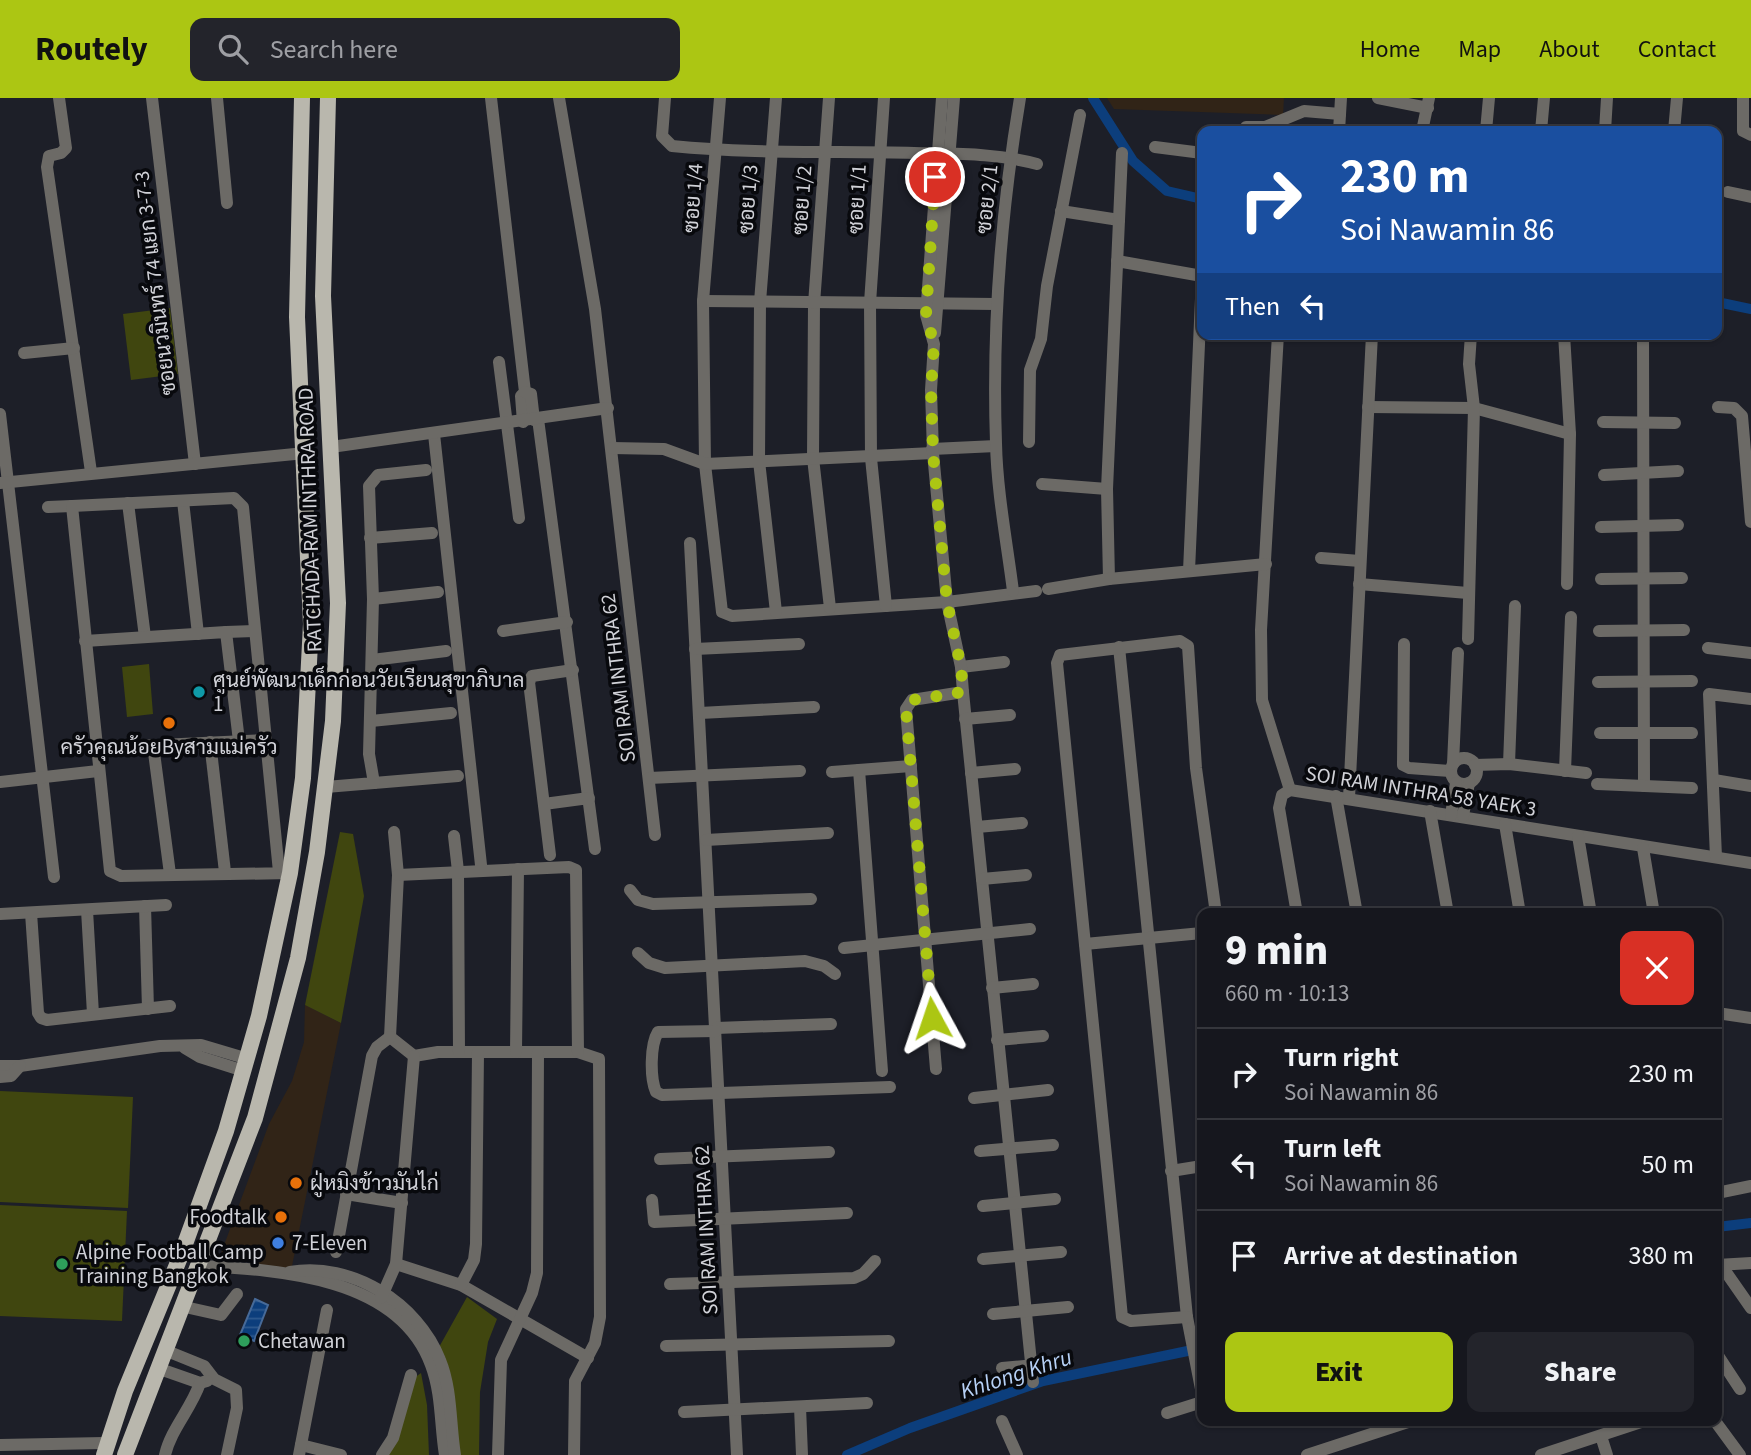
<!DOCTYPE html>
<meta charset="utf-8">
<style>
body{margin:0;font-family:"Source Sans 3",Sarabun,sans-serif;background:#23242b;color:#f1f3f6;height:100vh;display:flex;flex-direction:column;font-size:26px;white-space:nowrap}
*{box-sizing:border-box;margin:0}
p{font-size:23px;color:#9e9fa4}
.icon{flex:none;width:38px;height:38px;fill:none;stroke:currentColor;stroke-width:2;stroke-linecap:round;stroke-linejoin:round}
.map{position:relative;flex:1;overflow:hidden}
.panel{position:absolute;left:1197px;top:810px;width:525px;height:518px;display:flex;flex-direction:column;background:#16171e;border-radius:14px;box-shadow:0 2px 5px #0004,0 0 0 2px #35363c}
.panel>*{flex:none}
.top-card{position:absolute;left:1197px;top:28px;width:525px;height:214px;border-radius:14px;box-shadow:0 2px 5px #0004,0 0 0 2px #35363c;background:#1a4fa0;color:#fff;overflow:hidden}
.pin{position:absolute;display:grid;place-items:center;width:60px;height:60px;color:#fff;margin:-30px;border:4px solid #fff;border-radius:50%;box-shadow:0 2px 7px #0007}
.me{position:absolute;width:77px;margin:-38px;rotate:355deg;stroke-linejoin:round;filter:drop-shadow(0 0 5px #0008)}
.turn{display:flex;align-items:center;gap:24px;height:147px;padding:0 28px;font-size:32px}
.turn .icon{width:91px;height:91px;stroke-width:2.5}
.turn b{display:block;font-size:49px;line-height:60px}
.then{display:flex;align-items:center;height:66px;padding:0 28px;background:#0003;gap:14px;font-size:26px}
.round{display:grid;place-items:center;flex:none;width:74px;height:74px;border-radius:14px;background:#23242b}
.headline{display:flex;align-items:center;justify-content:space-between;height:119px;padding:0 28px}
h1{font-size:42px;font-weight:800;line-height:52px}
.primary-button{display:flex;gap:14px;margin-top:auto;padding:14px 28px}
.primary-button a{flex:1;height:80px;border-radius:14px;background:#acc613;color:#111;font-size:28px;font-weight:800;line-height:80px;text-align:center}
.primary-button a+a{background:#23242b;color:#f1f3f6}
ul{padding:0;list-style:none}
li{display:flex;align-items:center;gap:21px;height:91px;padding:0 28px;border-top:2px solid #35363c}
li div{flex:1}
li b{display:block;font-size:26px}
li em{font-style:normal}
header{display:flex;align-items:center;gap:42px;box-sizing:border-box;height:98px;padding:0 35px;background:#acc613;color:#111}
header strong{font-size:33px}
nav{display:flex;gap:38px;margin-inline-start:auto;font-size:24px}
.search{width:490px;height:63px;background:#23242b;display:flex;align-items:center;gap:18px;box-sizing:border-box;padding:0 24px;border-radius:14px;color:#9e9fa4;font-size:26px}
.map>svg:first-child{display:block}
.commercial{fill:#312417}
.green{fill:#40460f}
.water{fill:url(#water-rules);stroke:#476a98;stroke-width:2}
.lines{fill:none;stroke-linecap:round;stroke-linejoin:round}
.canal{stroke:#0c3e7c;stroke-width:10}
.minor{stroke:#6c6a66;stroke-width:12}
.major{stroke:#b9b7ad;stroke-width:16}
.route{stroke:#acc613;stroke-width:12;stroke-dasharray:0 21.6}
.culture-dot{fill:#0f9aa8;stroke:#08090d;stroke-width:2.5}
.food-dot{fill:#e8710a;stroke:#08090d;stroke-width:2.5}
.shop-dot{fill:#3f7fe0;stroke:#08090d;stroke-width:2.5}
.leisure-dot{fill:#2e9e5b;stroke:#08090d;stroke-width:2.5}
.labels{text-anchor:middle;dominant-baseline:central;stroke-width:7;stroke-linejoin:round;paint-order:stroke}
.street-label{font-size:21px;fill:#d1d2d8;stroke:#08090d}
.poi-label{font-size:21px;fill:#d1d2d8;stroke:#08090d;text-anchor:start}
.water-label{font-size:23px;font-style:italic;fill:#b6d0f5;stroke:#08090d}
</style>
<header>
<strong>Routely</strong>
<div class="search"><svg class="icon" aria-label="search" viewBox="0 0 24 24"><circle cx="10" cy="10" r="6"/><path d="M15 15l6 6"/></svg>Search here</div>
<nav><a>Home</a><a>Map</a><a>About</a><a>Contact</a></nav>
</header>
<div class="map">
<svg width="1751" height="1357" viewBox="0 0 1751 1357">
<defs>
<pattern id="water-rules" width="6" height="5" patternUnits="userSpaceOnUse" patternTransform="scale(1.75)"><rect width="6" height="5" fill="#0c3e7c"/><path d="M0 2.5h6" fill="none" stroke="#2e598e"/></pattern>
</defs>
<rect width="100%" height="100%" fill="#1d1f28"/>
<g class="commercial">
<polygon points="1107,0 1284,0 1283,17 1114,11"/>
<polygon points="305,907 341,925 291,1173 220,1158 269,1026 292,983 304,944"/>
</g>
<g class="green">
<polygon points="170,210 178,276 131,282 123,216"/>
<polygon points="149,566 153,616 127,619 122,569"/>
<polygon points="340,734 353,736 364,798 341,925 305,907"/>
<polygon points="0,993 133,999 128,1110 0,1104"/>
<polygon points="0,1107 127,1113 122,1223 0,1218"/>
<polygon points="467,1199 497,1221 488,1244 480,1294 479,1357 457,1357 438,1251"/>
<polygon points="421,1275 427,1307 429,1357 384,1357 414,1280"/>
</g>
<polygon class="water" points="255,1201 268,1207 254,1243 240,1237"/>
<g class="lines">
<g class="canal">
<polyline points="1093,0 1133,63 1167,93 1202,101"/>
<polyline points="1717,204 1751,211"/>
<polyline points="1717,1129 1751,1125"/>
<polyline points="847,1357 910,1330 1043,1283 1202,1250"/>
</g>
<g class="minor">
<polyline points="59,0 66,50 61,55 49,58 47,69 91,374"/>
<polyline points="152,0 195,366"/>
<polyline points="217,0 227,105"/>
<polyline points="491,0 525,294 521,298 523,324"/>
<polyline points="559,0 595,211 655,737"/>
<path d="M665,0l-3,38 10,10c80,8 162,5 242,7 42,1 83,0 123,11"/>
<polyline points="720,0 703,203 705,366 722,514 732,518 947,504 1036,493"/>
<polyline points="776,0 760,204 759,363 776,514"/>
<polyline points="829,0 814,206 813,360 830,510"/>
<polyline points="884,0 870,205 871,360 886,508"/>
<polyline points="1378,0 1428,10"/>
<polyline points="1743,0 1743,33 1751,37"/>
<polyline points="1246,29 1265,29 1304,13 1340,16"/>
<polyline points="1339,33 1341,0"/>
<polyline points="1422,33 1429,0"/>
<polyline points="1486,33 1489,0"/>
<polyline points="1541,33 1544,0"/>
<polyline points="1605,33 1607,0"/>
<polyline points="1674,33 1677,0"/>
<polyline points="1155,49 1202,55"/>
<polyline points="1728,94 1751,99"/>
<polyline points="1061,113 1119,122"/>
<polyline points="1117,163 1202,178"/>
<polyline points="703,203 996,206"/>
<polyline points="935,235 954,0"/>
<polyline points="1278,236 1261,532 1262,602 1290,692"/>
<polyline points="1564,236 1570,336 1567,486"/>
<polyline points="1643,236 1644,688"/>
<polyline points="24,255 74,250"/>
<polyline points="499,264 519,420"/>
<polyline points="525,294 531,296 534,322"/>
<polyline points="1368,309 1474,310 1570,336"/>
<polyline points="1718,309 1734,310 1742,318 1751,424"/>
<polyline points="0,316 54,779"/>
<polyline points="538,321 595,751"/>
<polyline points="1603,324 1675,325"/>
<polyline points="434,336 481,767"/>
<polyline points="1029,344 1030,272 1041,241 1047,188 1080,17"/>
<polyline points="331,349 608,310"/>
<polyline points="612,350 664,351 705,366 933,355"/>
<polyline points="932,351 996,348"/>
<polyline points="1604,377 1678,373"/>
<polyline points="0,385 305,355"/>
<polyline points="1042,386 1107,391"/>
<polyline points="183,403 198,536"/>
<polyline points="128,405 145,539"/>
<polyline points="48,409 72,408"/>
<polyline points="1601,429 1678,427"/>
<polyline points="370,440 432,435"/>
<polyline points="690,445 737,1357"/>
<polyline points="1321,460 1360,463"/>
<polyline points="1189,473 1202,178"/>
<polyline points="1109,481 1107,391 1122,55"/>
<polyline points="1601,481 1682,480"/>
<polyline points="1359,486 1468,495"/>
<polyline points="1048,491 1109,481 1266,466"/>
<path d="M1013,493c-6,-48 -16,-99 -17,-148 -4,-116 5,-231 24,-345"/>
<polyline points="373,501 438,494"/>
<polyline points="503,533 567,524"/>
<polyline points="1599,533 1684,532"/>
<polyline points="226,534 254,533"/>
<polyline points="1468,541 1474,310 1469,266 1471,236"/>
<polyline points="85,543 226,534 239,643"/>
<polyline points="1404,546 1403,667 1409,670 1450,673"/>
<polyline points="1119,549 1187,1219 1202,1296"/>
<polyline points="1708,550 1751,555"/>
<polyline points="695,551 799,546"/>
<polyline points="372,562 446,553"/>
<polyline points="961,569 1004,564"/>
<polyline points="1598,584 1692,583"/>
<polyline points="963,594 1033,1284"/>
<polyline points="700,615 814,609"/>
<polyline points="965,621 1010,617"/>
<polyline points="371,623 451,615"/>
<polyline points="1600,635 1692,635"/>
<polyline points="210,644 225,774"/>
<polyline points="153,647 170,776"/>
<polyline points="96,650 265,642"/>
<circle cx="1464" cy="673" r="13"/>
<polyline points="1453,666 1458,555"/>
<polyline points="1509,666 1515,508"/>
<polyline points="1475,667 1509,666 1586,675"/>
<polyline points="859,672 882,973"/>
<polyline points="1565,673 1571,519"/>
<polyline points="832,674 911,668"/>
<polyline points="971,675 1015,671"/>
<polyline points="649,680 800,673"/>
<polyline points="1714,682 1751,688"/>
<polyline points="0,684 98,673"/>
<polyline points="374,685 458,678"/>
<polyline points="1597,686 1692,690"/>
<polyline points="326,689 374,685 369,656 373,501 369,388 378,377 426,372"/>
<polyline points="1290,692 1751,765"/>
<polyline points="1290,692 1282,697 1279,710 1297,816"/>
<polyline points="1336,698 1357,816"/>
<polyline points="1349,700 1372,236"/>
<polyline points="544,706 589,700"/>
<polyline points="1430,713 1448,816"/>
<polyline points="1451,717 1456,685"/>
<polyline points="1463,718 1469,685"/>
<polyline points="1505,726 1520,816"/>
<polyline points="977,729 1022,725"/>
<polyline points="394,734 398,777 390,939 414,958 438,954 578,954 599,961 600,1219 595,1245 575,1283 574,1357"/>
<polyline points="454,738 458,773 459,954"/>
<polyline points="1578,738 1591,816"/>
<polyline points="706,742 828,735"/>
<polyline points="1643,750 1654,816"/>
<polyline points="550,757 529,584 532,578 573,572"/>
<polyline points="1716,759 1709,596 1751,601"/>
<polyline points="279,774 243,409 234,400 72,408 110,773 121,778 290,775"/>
<polyline points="398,777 569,769 576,772 578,954"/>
<polyline points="982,781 1026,777"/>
<polyline points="630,792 638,802 653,806 811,801"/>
<polyline points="145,808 148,911"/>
<polyline points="87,812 93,916"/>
<polyline points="31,815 38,915 41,920 47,922 170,908"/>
<polyline points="0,816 166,807"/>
<polyline points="1085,846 1202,835"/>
<polyline points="844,850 1030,831"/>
<polyline points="638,855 649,865 665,870 805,863 824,868 835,876"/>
<polyline points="992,890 1033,886"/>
<polyline points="1717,915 1751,920"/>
<polyline points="716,930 831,926"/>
<path d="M716,933l-58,1c-8,13 -8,46 -2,60l6,3 228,-8"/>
<polyline points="997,942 1043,938"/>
<polyline points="185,950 200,959 244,973"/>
<polyline points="516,954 518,771"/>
<polyline points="0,968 20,968 160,948 201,947 248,961"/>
<polyline points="936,971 906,611 912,602 963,594 961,569 947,504 933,355 931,292 934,246 926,217 942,0"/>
<polyline points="0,979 11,978 20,968"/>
<polyline points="974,1000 1048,992"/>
<polyline points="980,1053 1053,1047"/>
<polyline points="660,1061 829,1054"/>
<polyline points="1171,1073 1202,1068"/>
<polyline points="1717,1095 1751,1088"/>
<polyline points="346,1096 402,1105"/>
<polyline points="652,1102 654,1124 847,1115"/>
<polyline points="983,1108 1055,1101"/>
<polyline points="336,1154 372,958 377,949 390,939"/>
<polyline points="983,1161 1061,1154"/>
<polyline points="396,1166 461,1187 588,1260"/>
<polyline points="1717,1167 1751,1165"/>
<polyline points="1721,1167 1751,1210"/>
<path d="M201,1168c79,4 198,11 230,99 11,29 9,60 14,90"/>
<path d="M290,1174c61,-11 128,31 150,88 12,29 10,64 15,95"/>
<polyline points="670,1186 854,1180 863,1176 875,1163"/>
<polyline points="461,1187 474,1162 476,1146 478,954"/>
<polyline points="381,1200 396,1166 414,958"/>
<polyline points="185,1209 221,1217 237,1196"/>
<polyline points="993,1216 1068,1209"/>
<polyline points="1187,1219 1131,1223 1122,1219 1057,565 1060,557 1180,543 1188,548 1196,670 1216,816"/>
<polyline points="666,1248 889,1243"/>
<polyline points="167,1253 204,1268 214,1281 236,1292 237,1310 227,1357"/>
<polyline points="1717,1256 1740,1291"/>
<polyline points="1002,1270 1068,1264"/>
<polyline points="160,1271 200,1285 207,1283"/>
<polyline points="800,1309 802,1357"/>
<polyline points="684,1314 867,1305"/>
<polyline points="1167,1315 1202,1304"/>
<polyline points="1002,1323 1017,1357"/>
<polyline points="1715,1323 1740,1357"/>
<polyline points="1601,1338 1607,1357"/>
<polyline points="0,1347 104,1345"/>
<polyline points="301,1347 341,1357"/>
<path d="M165,1357c6,-26 26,-46 35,-72"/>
<polyline points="299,1357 327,1212"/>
<polyline points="382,1357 393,1340 411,1277"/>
<polyline points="498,1357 501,1262 532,1195 537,1175 538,954"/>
<polyline points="1307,1357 1411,1323"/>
<polyline points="1541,1357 1644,1323"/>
</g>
<g class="major">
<polyline points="104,1357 125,1293 181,1157 226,1033 259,918 290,775 303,680 311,526 297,219 302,0"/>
<polyline points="125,1357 255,1020 298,860 317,754 333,623 338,505 323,198 328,0"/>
</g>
</g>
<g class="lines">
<polyline class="route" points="932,920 906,611 912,602 963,594 961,569 947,504 933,355 931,292 934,246 926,217 935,79"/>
</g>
<circle class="culture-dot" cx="199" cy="594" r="7"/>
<g class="food-dot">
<circle cx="169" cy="625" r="7"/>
<circle cx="296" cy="1085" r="7"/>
<circle cx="281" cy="1119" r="7"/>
</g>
<circle class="shop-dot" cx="278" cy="1145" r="7"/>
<g class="leisure-dot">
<circle cx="62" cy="1166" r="7"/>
<circle cx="244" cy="1243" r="7"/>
</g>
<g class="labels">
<g class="street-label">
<text transform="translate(693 100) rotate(-86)">ซอย 1/4</text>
<text transform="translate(748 101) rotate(-86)">ซอย 1/3</text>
<text transform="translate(857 101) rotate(-87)">ซอย 1/1</text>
<text transform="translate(987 101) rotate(-84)">ซอย 2/1</text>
<text transform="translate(802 102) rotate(-86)">ซอย 1/2</text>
<text transform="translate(155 185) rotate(-97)">ซอยนวมินทร์ 74 แยก 3-7-3</text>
<text transform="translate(310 422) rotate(-92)">RATCHADA-RAM INTHRA ROAD</text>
<text transform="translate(618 580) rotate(-97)">SOI RAM INTHRA 62</text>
<text transform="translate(1421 693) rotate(9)">SOI RAM INTHRA 58 YAEK 3</text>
<text transform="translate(706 1132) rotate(-93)">SOI RAM INTHRA 62</text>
</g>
<g class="poi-label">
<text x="213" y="582">ศูนย์พัฒนาเด็กก่อนวัยเรียนสุขาภิบาล<tspan x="213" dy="24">1</tspan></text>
<text x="169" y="649" text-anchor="middle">ครัวคุณน้อยByสามแม่ครัว</text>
<text x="310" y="1085">ฝู่หมิงข้าวมันไก่</text>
<text x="267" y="1119" text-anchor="end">Foodtalk</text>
<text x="292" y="1145">7-Eleven</text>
<text x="76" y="1154">Alpine Football Camp<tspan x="76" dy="24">Training Bangkok</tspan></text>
<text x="258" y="1243">Chetawan</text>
</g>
<g class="water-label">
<text transform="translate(1016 1276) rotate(-18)">Khlong Khru</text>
</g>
</g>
</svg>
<div class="pin" style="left:935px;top:79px;background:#d93025"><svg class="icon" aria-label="arrive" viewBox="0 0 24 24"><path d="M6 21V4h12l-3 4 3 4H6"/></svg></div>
<svg class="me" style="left:932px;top:920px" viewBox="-20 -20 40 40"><path d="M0-17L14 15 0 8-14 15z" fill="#acc613" stroke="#fff" stroke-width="4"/></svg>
<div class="top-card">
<div class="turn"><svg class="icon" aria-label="right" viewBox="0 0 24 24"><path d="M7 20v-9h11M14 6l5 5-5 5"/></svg><div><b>230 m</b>Soi Nawamin 86</div></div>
<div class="then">Then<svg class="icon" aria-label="left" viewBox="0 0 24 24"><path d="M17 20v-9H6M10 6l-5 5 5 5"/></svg></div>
</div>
<section class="panel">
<div class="headline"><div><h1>9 min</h1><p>660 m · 10:13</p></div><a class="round" style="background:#d93025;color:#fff"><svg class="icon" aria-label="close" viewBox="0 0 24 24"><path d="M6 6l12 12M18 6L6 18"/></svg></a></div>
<ul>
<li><svg class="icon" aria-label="right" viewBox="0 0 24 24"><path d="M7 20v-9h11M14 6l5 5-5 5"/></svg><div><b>Turn right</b><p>Soi Nawamin 86</p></div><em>230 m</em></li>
<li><svg class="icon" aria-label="left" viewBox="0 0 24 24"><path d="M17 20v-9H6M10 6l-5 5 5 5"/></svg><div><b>Turn left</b><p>Soi Nawamin 86</p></div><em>50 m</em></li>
<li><svg class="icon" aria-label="arrive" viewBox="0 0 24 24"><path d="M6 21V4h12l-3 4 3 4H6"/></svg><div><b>Arrive at destination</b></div><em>380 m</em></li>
</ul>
<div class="primary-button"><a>Exit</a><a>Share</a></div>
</section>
</div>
